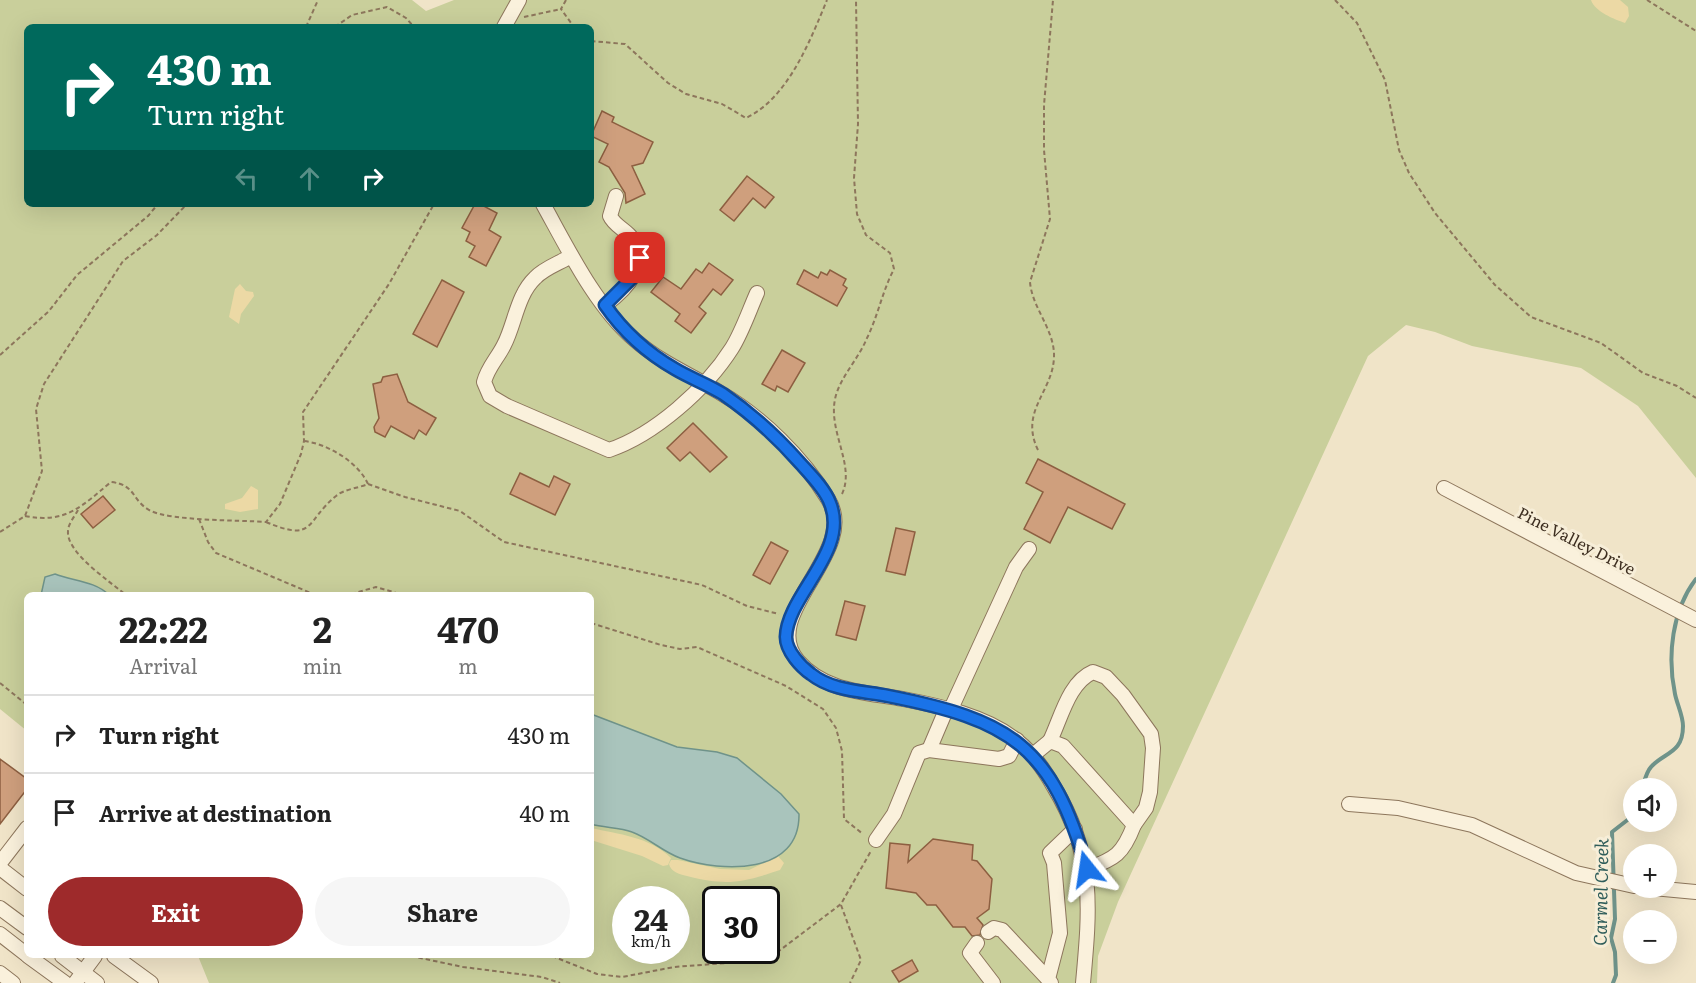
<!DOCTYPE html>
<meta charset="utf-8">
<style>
body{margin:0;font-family:Literata,serif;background:#f6f6f6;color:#222;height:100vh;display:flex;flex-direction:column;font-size:22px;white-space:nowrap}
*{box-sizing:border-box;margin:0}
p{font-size:20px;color:#767676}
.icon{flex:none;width:33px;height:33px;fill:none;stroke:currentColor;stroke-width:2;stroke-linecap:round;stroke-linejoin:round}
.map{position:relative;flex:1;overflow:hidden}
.drawer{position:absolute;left:24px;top:592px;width:570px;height:366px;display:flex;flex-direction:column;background:#fff;border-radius:9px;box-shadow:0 6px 24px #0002}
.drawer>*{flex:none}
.banner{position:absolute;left:24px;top:24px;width:570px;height:183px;border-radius:9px;box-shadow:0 6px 24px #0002;background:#00695c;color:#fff;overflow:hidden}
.fabs{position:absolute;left:1623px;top:778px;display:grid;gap:12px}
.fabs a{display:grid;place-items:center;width:54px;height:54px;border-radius:50%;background:#fff;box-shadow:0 6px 24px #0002;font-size:30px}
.speed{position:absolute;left:612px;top:886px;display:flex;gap:12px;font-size:30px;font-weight:700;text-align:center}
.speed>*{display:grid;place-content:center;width:78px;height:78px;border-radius:50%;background:#fff;box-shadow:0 6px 24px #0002;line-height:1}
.speed small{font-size:15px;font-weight:400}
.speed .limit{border:3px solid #111;border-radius:9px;background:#fff;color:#111}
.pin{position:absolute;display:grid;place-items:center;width:51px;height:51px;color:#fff;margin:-26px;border-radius:12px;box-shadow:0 3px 9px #0006}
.me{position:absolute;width:66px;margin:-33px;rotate:345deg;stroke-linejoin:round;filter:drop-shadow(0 0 4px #0008)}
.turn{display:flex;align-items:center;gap:21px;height:126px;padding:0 24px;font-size:27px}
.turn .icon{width:78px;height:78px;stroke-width:2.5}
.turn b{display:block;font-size:42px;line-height:51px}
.lanes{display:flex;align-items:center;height:57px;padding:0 24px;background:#0003;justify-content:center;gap:30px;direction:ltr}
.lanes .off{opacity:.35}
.eta{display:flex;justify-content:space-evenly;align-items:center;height:102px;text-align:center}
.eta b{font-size:36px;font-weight:700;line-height:42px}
.cta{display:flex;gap:12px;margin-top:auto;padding:12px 24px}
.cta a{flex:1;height:69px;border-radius:36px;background:#9e2a2b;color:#fff;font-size:24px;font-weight:700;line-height:69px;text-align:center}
.cta a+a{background:#f6f6f6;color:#222}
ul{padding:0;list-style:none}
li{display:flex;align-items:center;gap:18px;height:78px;padding:0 24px;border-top:2px solid #e0e0e0}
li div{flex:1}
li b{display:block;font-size:22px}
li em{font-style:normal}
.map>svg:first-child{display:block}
.green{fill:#c9cf9b;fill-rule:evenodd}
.sand{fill:#ecd9a5}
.water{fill:#a9c4bc;stroke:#6f938a;stroke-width:1.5}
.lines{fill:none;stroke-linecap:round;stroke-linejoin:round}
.stream{stroke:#6f938a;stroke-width:4}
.building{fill:#cf9f7d;stroke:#8d5f41;stroke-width:1.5}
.minor-casing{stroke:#8d765c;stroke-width:16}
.path{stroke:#8d765c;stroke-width:2;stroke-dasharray:4.5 3;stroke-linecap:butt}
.minor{stroke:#faf1dc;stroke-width:14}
.route-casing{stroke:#114b97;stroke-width:15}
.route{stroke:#1a73e8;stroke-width:10}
.labels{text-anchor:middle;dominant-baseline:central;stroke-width:6;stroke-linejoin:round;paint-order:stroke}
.street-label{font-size:16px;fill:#3d2e20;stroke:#f7eed8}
.water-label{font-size:18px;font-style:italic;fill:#2f5d5a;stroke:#f7eed8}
</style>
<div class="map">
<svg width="1696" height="983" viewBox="0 0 1696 983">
<rect width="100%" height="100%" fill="#f0e4c8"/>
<path class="green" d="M0,0h412l14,11 28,-11h1242v478l-58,-72 -57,-38 -109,-22 -37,-14 -29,-7 -38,31 -250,546 -20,54 -1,27h-888l-11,-27h393v-360h-564v135l-27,-22zM27,27h564v177h-564zM626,900h50v51h-50zM716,900h50v51h-50z"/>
<g class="sand">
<path d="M1591,0h29l8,7 1,9 -4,7c-11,-4 -30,-11 -34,-23z"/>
<polygon points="240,284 246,291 253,292 254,296 241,314 239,324 229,317 235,289"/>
<polygon points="251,486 258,490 258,509 240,512 225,509 225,504 242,498"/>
<path d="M591,828c27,6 59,9 80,30l-3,7 -5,1 -21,-10 -51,-16z"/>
<path d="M778,856l6,7 -4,7c-39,13 -53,16 -93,6 -8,-2 -16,-4 -18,-12l2,-4h7l42,9 29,1z"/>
</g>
<g class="water">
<path d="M55,574c18,7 40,7 54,21h-68l4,-18z"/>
<path d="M591,714l86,33 40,5 20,6 44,36 18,20c1,61 -77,59 -119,44 -17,-6 -31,-20 -48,-26 -13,-5 -28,-4 -41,-8z"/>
</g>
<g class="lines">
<g class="stream">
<path d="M1642,789c2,-6 4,-17 9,-22 13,-15 32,-13 32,-41 0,-10 -6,-22 -8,-32 -8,-38 -3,-84 21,-115"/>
<polyline points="1613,983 1616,975 1615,952 1611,938 1615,919 1612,832 1630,818 1634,810"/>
</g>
</g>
<g class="building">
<polygon points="602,111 614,117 612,122 653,142 643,163 632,166 645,194 626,203 625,193 609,167 599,162 608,144 591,136"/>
<polygon points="747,176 774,197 765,208 753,198 734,221 720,210"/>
<polygon points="475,204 480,204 497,213 489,230 501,237 486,266 469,257 475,246 466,241 470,232 462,228"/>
<polygon points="709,263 733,280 721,295 713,289 699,307 706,313 691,333 675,321 680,314 651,292 663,277 681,289 696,269 702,273"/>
<polygon points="804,270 818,278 821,272 827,275 830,270 846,279 843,285 847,288 837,306 797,284"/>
<polygon points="442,280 464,292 437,347 413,334"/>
<polygon points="782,350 805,363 788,392 777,386 775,391 762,384"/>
<polygon points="397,374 408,402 436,418 426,435 419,430 414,439 391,426 385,437 375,432 374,427 379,418 373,384 381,382 383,377"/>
<polygon points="693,423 727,457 710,472 690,452 680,461 667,448"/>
<polygon points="1038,459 1125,504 1112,529 1068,507 1050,543 1024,529 1043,492 1026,483"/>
<polygon points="520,473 549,487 554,476 570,484 555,515 510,494"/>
<polygon points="103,496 115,510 93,528 81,514"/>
<polygon points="896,528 915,532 905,575 886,571"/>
<polygon points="771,542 788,551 770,584 753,575"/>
<polygon points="845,601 865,606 856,640 836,635"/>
<polygon points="0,759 27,779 27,789 0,824"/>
<polygon points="933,839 973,845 972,860 977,861 992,879 989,909 977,918 983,925 980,935 972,936 965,927 953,927 936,905 927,905 916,893 886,888 890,843 910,845 908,862"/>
<polygon points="912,960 918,971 899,982 892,971"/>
</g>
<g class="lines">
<defs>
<g id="minor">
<polyline points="504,27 519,0"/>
<path d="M543,204c25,45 53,103 92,136 26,23 56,35 84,52 43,25 84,66 109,107 33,53 -71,115 -30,162 27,31 67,31 105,38 37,7 83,17 113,41 16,12 28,29 38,47 41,68 36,120 29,196"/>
<path d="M571,256c-11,7 -27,12 -36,22 -18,17 -20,46 -31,67 -7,14 -16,22 -20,37l6,14 17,10 102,44c45,-15 97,-61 123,-102 10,-16 17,-37 25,-55"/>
<path d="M605,305c22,-16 47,-43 25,-69 -6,-7 -16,-11 -20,-20l6,-20"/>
<polyline points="1444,488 1696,620"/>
<polyline points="950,711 1016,567 1029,549"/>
<path d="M1050,741c11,-23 19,-59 43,-69l13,5 17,18 28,39 2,14 -3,44 -4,16 -12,17"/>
<polyline points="929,750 946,710"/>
<path d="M1033,755l17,-14 13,5 71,79c-11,29 -19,34 -47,44"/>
<polyline points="1349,804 1398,808 1472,825 1576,873 1634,886"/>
<polyline points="876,840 894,814 919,753 929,750 999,759 1009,756 1017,740"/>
<polyline points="0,863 27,828"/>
<polyline points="0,868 27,889"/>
<polyline points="1653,888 1696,892"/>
<polyline points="0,908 27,928"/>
<polyline points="988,932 994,928 1002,930 1048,979"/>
<polyline points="0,934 27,955"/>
<polyline points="977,943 970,953 993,983"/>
<polyline points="28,956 65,983"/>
<polyline points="62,956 97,983"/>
<polyline points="114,956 151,983"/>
<polyline points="0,973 13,983"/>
<polyline points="75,983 95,956"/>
<polyline points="1051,983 1048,979 1060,933 1054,863 1050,853 1075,829"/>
</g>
</defs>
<use href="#minor" class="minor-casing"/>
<g class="path">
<polyline points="566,0 561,9 574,27"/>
<polyline points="1335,0 1357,23 1385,80 1399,150 1409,173 1435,213 1495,285 1531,317 1601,343 1643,373 1677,386 1696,398"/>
<polyline points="1647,0 1696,31"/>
<polyline points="524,17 561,9"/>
<polyline points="306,27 318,0"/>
<polyline points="335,27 352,15 387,7 406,18 414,27"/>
<path d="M591,41l34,3 43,39 18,11 36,10 24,14c42,-20 64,-77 81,-118"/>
<polyline points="0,355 49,311 77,275 148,216 158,204"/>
<path d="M1038,450c-19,-39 15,-58 16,-93 1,-27 -22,-49 -24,-75l20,-63 -6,-69v-45l9,-105"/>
<polyline points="368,484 405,497 460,511 504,542 702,585 747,606 779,614"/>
<path d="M842,494c14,-30 -16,-64 -6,-99 6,-20 23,-37 31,-57 11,-22 15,-46 27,-69l-4,-16 -24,-18 -9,-21 -3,-36 4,-54 -2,-124"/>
<path d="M78,510c-3,6 -10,14 -10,21 -2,22 43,51 59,65"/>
<path d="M25,516c41,8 57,-10 86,-34 26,3 20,19 40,29 21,10 88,9 115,11l14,-18 21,-50 3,-13 -1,-29 86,-128 45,-80"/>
<polyline points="199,519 208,542 216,553 318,596"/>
<path d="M266,522c50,21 39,-1 70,-26 8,-7 23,-8 32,-12 -10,-22 -40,-40 -64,-43"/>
<polyline points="0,532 25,516 42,471 36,409 44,384 123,261 157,235 187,204"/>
<polyline points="344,596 376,587 407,596"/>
<polyline points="591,623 661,645 680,649 697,647 786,686 823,709 836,728 842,751 844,819 863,834"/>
<polyline points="0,683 27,705"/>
<polyline points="841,905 861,960 850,983"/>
<polyline points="411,956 463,967 542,977 560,983"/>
<polyline points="552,956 597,974 622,977 674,967 767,960 841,904 871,851"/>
</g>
<use href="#minor" class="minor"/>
</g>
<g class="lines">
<defs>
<path id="route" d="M640,258l-7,19 -28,28c18,26 42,48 70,64 15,9 32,15 48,25 29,20 54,43 77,69 10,11 25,26 30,40 20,48 -43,92 -44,134 0,14 15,30 25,37 21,17 51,17 77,22 122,24 164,49 199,173"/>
</defs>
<use href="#route" class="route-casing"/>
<use href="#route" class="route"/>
</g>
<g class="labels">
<g class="street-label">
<text transform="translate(1577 540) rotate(27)">Pine Valley Drive</text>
</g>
<g class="water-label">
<text transform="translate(1600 892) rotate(-89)">Carmel Creek</text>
</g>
</g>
</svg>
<div class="fabs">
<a><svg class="icon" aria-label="sound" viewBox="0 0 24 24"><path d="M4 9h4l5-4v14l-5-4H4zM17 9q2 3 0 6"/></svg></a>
<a>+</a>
<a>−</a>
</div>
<div class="speed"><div>24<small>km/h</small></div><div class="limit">30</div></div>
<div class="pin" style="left:640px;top:258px;background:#d93025"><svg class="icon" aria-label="arrive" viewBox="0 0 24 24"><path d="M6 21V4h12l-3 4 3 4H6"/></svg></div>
<svg class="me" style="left:1087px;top:869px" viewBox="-20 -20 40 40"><path d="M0-17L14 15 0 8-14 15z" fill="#1a73e8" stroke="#fff" stroke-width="4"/></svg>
<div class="banner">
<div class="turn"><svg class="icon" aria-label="right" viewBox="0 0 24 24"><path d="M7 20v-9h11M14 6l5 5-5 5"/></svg><div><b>430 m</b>Turn right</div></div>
<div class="lanes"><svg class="icon off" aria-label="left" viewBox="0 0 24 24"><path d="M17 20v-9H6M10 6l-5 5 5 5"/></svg><svg class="icon off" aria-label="ahead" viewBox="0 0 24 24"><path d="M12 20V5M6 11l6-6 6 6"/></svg><svg class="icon" aria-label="right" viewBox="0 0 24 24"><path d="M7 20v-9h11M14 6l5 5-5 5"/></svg></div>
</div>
<section class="drawer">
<div class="eta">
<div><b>22:22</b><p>Arrival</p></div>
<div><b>2</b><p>min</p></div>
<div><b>470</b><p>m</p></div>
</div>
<ul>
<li><svg class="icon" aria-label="right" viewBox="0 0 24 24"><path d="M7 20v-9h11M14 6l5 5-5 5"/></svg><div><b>Turn right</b></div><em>430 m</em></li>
<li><svg class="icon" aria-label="arrive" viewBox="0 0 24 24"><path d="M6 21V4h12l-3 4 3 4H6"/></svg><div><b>Arrive at destination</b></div><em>40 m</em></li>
</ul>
<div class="cta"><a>Exit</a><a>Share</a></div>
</section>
</div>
